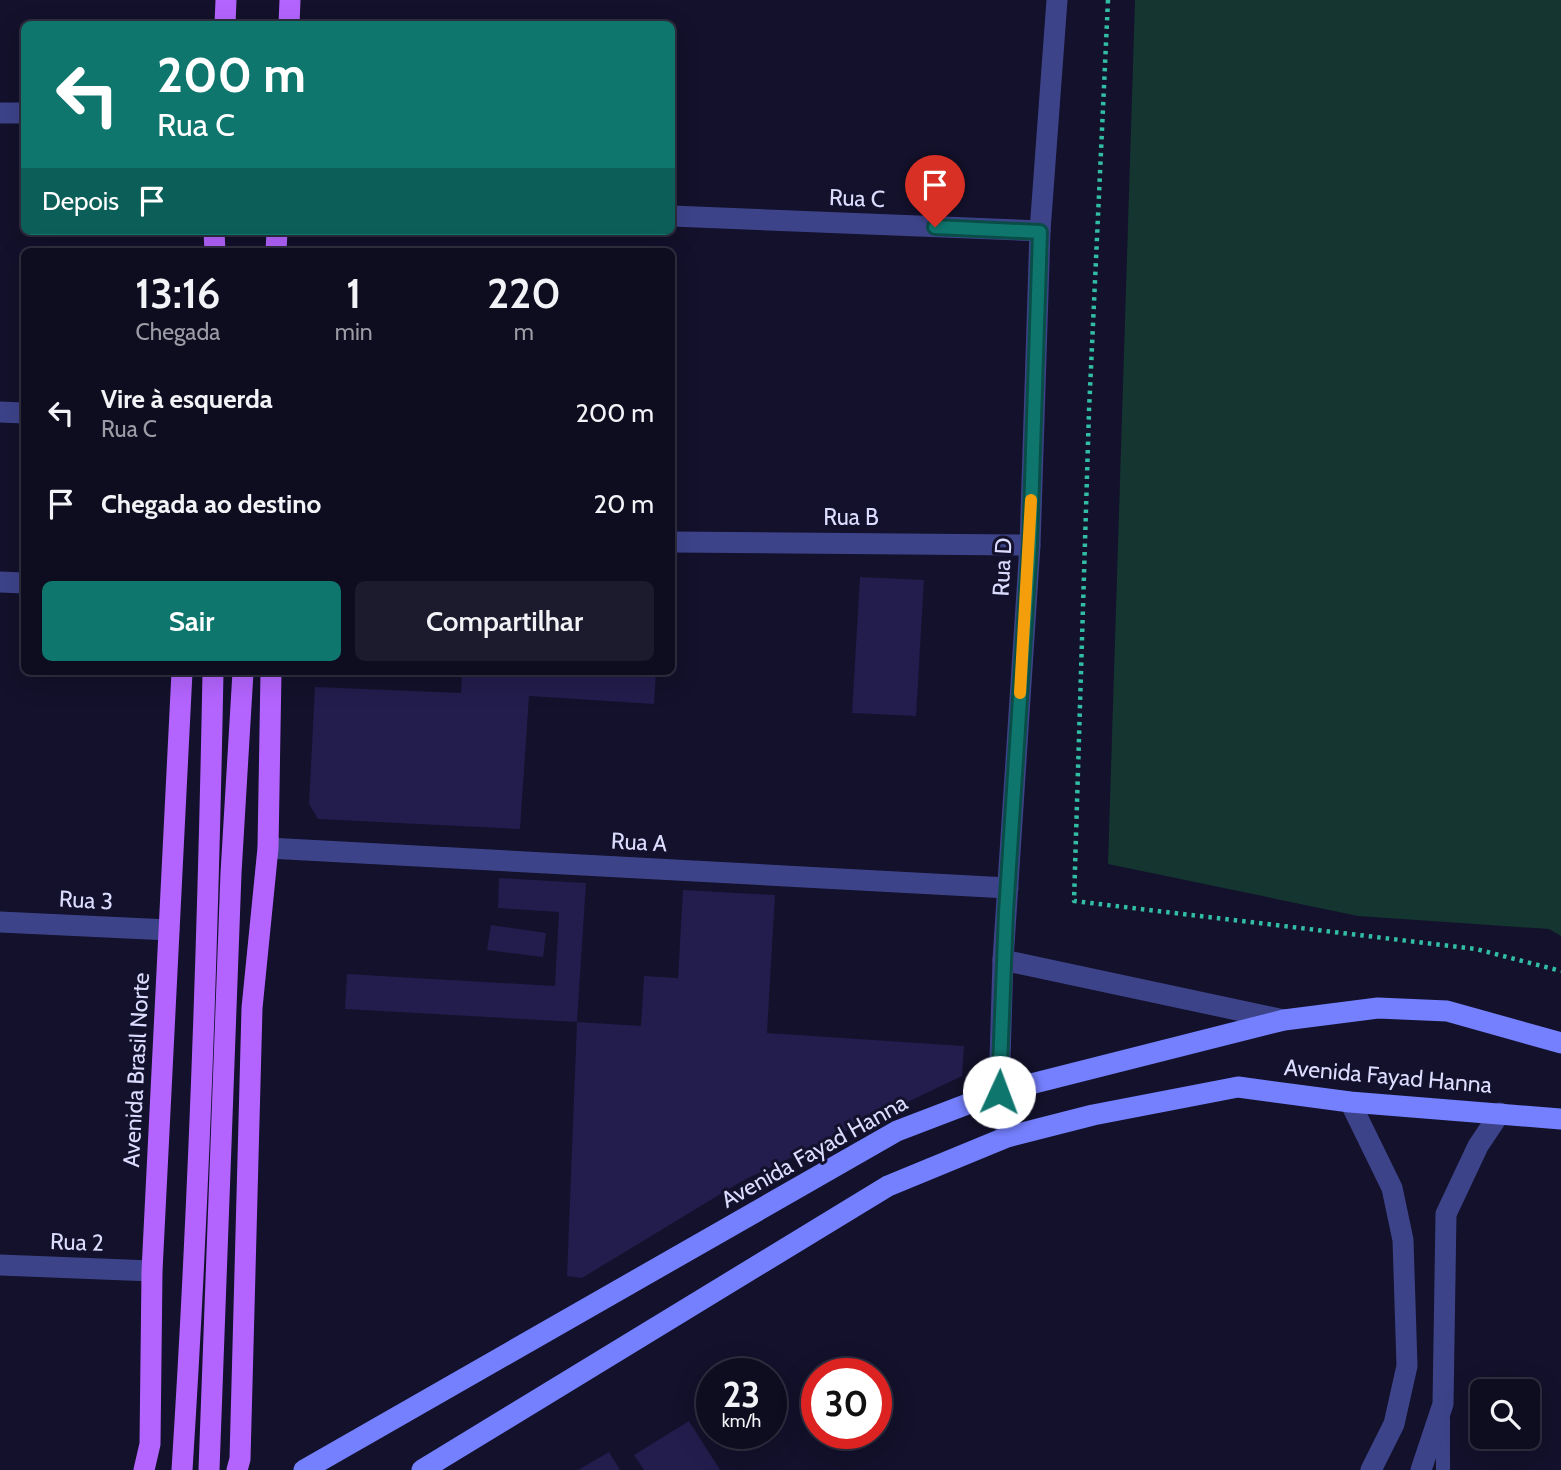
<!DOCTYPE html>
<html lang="pt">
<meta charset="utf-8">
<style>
body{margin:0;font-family:Cabin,sans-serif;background:#1c1b2d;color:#f1f3f6;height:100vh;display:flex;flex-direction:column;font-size:26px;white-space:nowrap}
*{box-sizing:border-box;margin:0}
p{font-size:23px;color:#9b9ca5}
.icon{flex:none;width:38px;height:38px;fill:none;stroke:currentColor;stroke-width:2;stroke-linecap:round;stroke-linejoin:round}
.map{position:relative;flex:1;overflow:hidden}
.details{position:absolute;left:21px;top:248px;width:654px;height:427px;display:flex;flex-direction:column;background:#0e0d20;border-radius:10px;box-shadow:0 7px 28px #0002,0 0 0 2px #2e2d3e}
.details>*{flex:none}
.guide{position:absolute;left:21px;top:21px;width:654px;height:214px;border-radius:10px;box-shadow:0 7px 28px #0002,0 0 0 2px #2e2d3e;background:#0f766e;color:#fff;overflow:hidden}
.tools{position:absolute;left:1470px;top:1379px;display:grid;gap:14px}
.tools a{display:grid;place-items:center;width:70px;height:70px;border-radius:10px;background:#0e0d20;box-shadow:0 7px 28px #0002,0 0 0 2px #2e2d3e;font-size:35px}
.speed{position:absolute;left:696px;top:1358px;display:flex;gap:14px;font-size:35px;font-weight:700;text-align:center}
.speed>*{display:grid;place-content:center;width:91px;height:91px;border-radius:50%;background:#0e0d20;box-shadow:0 7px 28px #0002,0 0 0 2px #2e2d3e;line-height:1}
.speed small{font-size:18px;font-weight:400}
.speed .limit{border:10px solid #d22;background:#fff;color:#111}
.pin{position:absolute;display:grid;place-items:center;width:60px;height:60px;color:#fff;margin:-72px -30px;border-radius:50% 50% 50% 0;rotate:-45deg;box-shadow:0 0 7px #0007}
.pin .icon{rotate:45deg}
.me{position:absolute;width:77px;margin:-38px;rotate:2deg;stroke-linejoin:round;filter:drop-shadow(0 0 5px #0008)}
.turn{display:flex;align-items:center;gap:24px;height:147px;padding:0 21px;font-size:32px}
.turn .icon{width:91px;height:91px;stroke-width:2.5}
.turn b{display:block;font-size:49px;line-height:60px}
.then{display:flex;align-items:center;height:66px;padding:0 21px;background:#0003;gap:14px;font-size:26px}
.eta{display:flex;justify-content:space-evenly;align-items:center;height:119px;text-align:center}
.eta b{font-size:42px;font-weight:600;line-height:49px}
.cta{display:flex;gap:14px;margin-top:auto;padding:14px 21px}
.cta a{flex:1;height:80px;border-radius:10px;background:#0f766e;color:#fff;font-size:28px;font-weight:600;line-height:80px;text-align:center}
.cta a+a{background:#1c1b2d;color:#f1f3f6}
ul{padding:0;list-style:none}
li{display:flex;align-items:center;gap:21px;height:91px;padding:0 21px}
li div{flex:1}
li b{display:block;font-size:26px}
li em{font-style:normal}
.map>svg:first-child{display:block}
.green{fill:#143530}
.building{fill:#221d4c}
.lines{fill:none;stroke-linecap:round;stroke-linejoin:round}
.path{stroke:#32bda5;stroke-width:4.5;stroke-dasharray:3.5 5;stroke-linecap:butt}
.lane{stroke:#3d4389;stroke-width:14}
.street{stroke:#3d4389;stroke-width:21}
.secondary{stroke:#7480fe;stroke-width:21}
.primary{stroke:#b364fe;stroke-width:21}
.route-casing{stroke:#0a4d48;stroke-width:18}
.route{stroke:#0f766e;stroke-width:12}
.slow{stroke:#f59e0b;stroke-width:12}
.labels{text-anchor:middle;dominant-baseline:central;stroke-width:6;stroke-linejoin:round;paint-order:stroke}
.street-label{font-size:23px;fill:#dcdcff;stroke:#13112b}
</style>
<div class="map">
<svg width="1561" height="1470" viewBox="0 0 1561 1470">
<rect width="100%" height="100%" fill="#13112b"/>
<polygon class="green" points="1135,0 1561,0 1561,936 1549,929 1358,916 1108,864"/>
<g class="building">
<polygon points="860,577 924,580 916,716 852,713"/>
<polygon points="462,672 656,672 654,704 529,696 520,829 318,819 309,804 315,687 461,693"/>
<polygon points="499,878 586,883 577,1022 345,1009 347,974 555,986 559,912 498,908"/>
<polygon points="683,890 775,895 767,1033 964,1046 962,1076 742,1181 582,1278 567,1276 577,1022 641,1026 644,976 678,978"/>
<polygon points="491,925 546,933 543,957 487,950"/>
<polygon points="689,1421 720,1470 644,1470 634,1455"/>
<polygon points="609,1452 620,1470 578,1470"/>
</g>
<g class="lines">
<polyline class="path" points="1108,0 1089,411 1074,901 1476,949 1561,971"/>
<polyline class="lane" points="1443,1470 1443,1419"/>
<g class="street">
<polyline points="0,113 24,113"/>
<polyline points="672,216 1040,231"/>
<polyline points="0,412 24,413"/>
<polyline points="672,542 1030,545"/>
<polyline points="0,582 24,583"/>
<polyline points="268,848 1008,888"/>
<polyline points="0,922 169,930"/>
<polyline points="1003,960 1284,1020"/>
<polyline points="1350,1102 1392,1188 1403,1240 1407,1366 1394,1424 1371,1470"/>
<polyline points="1007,1137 999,1092 1003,960 1030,545 1040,231 1057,0"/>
<polyline points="0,1265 152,1271"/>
<polyline points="1421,1470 1443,1404 1446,1214 1478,1146 1500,1113"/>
</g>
<g class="secondary">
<polyline points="304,1470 897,1131 999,1092 1284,1020 1378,1008 1447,1011 1561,1043"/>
<polyline points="422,1470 888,1186 1007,1137 1093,1115 1238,1087 1350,1102 1561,1119"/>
</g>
<g class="primary">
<polyline points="225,24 226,0"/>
<polyline points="289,24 290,0"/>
<polyline points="214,231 215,252"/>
<polyline points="276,252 277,231"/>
<polyline points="144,1470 150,1444 152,1271 182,672"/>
<path d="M182,1470c17,-266 26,-532 31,-798"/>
<polyline points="209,1470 231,873 243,672"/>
<polyline points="237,1470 240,1459 252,1008 268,848 271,672"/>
</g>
</g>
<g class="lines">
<defs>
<polyline id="route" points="935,227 1040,232 1030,545 1006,912 999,1092"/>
</defs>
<use href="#route" class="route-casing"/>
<use href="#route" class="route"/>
<polyline class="slow" points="1020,693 1031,500"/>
</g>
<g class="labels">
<g class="street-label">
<text transform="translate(857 198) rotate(2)">Rua C</text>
<text x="851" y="517">Rua B</text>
<text transform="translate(1002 567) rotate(-87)">Rua D</text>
<text transform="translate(639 842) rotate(3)">Rua A</text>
<text transform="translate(86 900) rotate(3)">Rua 3</text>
<text transform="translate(136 1070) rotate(-87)">Avenida Brasil Norte</text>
<text transform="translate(1388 1076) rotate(5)">Avenida Fayad Hanna</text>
<text transform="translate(814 1151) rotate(-29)">Avenida Fayad Hanna</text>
<text transform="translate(77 1242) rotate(2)">Rua 2</text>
</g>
</g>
</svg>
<div class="tools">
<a><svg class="icon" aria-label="search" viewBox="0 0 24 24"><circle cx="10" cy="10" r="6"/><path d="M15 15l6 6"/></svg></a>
</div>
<div class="speed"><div>23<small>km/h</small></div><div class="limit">30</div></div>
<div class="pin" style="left:935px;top:227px;background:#d93025"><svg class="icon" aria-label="arrive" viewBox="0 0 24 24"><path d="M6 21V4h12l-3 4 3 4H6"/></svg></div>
<svg class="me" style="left:999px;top:1092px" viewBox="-20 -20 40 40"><circle r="19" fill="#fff"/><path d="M0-13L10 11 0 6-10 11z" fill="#0f766e"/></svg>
<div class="guide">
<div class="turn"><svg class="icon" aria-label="left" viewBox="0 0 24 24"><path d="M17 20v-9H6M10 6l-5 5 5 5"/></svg><div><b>200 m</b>Rua C</div></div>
<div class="then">Depois<svg class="icon" aria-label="arrive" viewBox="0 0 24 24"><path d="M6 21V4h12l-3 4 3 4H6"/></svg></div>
</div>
<section class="details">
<div class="eta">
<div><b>13:16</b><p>Chegada</p></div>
<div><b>1</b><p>min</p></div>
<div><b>220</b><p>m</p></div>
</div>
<ul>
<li><svg class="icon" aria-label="left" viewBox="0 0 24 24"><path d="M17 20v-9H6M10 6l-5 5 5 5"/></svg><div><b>Vire à esquerda</b><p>Rua C</p></div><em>200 m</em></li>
<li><svg class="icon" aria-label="arrive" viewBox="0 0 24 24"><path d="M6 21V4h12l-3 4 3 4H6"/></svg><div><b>Chegada ao destino</b></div><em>20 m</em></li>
</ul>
<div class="cta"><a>Sair</a><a>Compartilhar</a></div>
</section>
</div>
